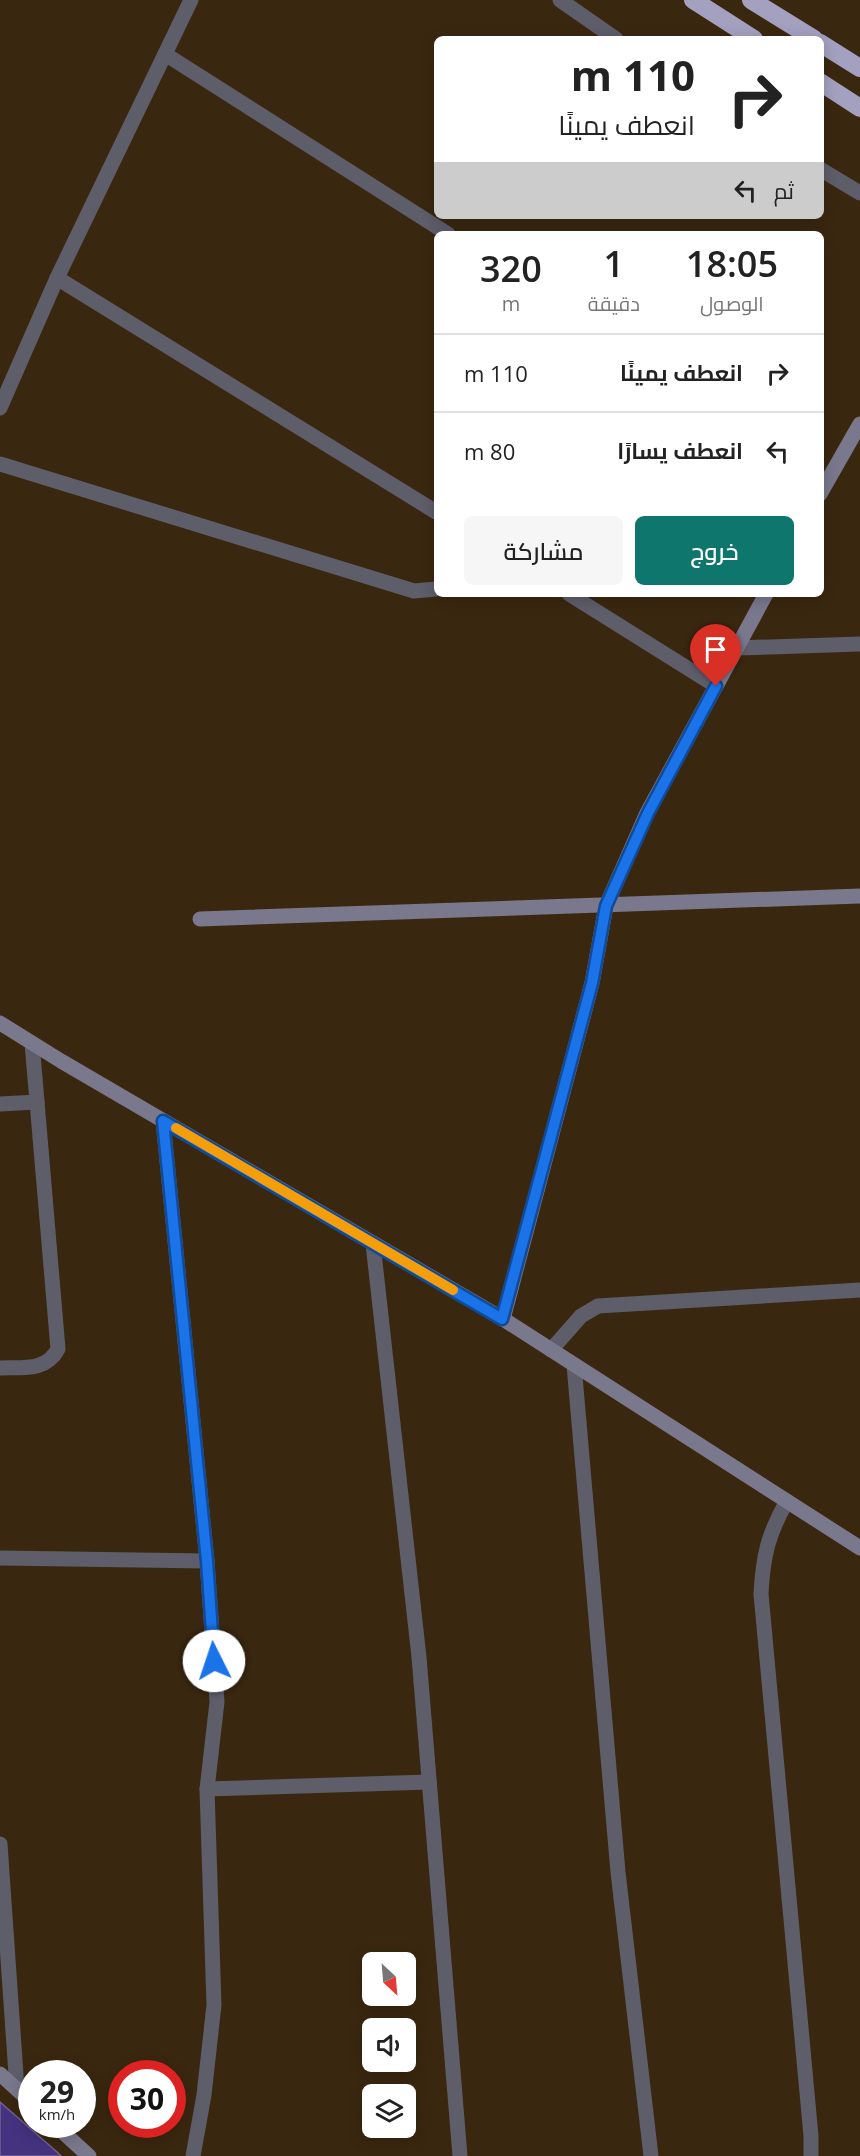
<!DOCTYPE html>
<html lang="ar">
<meta charset="utf-8">
<style>
body{margin:0;font-family:"Open Sans",Cairo,sans-serif;background:#f6f6f6;color:#222;direction:rtl;height:100vh;display:flex;flex-direction:column;font-size:22px;white-space:nowrap}
*{box-sizing:border-box;margin:0}
p{font-size:20px;color:#767676}
.icon{flex:none;width:33px;height:33px;fill:none;stroke:currentColor;stroke-width:2;stroke-linecap:round;stroke-linejoin:round}
.map{position:relative;flex:1;overflow:hidden;direction:ltr}
.side{position:absolute;left:434px;top:231px;width:390px;height:366px;display:flex;flex-direction:column;background:#fff;border-radius:9px;box-shadow:0 3px 15px #0003;direction:rtl}
.side>*{flex:none}
.hud{position:absolute;left:434px;top:36px;width:390px;height:183px;border-radius:9px;box-shadow:0 3px 15px #0003;direction:rtl;background:#fff;color:#222;overflow:hidden}
.needle{width:39px;rotate:154deg}
.controls{position:absolute;left:362px;top:1952px;display:grid;gap:12px}
.controls a{display:grid;place-items:center;width:54px;height:54px;border-radius:9px;background:#fff;box-shadow:0 3px 15px #0003;font-size:30px}
.speed{position:absolute;left:18px;top:2060px;display:flex;gap:12px;font-size:30px;font-weight:700;text-align:center}
.speed>*{display:grid;place-content:center;width:78px;height:78px;border-radius:50%;background:#fff;box-shadow:0 3px 15px #0003;line-height:1}
.speed small{font-size:15px;font-weight:400}
.speed .limit{border:9px solid #d22;background:#fff;color:#111}
.pin{position:absolute;display:grid;place-items:center;width:51px;height:51px;color:#fff;margin:-62px -26px;border-radius:50% 50% 50% 0;rotate:-45deg;box-shadow:0 0 6px #0007}
.pin .icon{rotate:45deg}
.me{position:absolute;width:66px;margin:-33px;rotate:356deg;stroke-linejoin:round;filter:drop-shadow(0 0 4px #0008)}
.turn{display:flex;align-items:center;gap:21px;height:126px;padding:0 30px;font-size:27px}
.turn .icon{width:78px;height:78px;stroke-width:2.5}
.turn b{display:block;font-size:42px;line-height:51px}
.then{display:flex;align-items:center;height:57px;padding:0 30px;background:#0003;gap:12px;font-size:22px}
.eta{display:flex;justify-content:space-evenly;align-items:center;height:102px;text-align:center}
.eta b{font-size:36px;font-weight:600;line-height:42px}
.cta{display:flex;gap:12px;margin-top:auto;padding:12px 30px}
.cta a{flex:1;height:69px;border-radius:9px;background:#0f766e;color:#fff;font-size:24px;font-weight:600;line-height:69px;text-align:center}
.cta a+a{background:#f6f6f6;color:#222}
ul{padding:0;list-style:none}
li{display:flex;align-items:center;gap:18px;height:78px;padding:0 30px;border-top:2px solid #e0e0e0}
li div{flex:1}
li b{display:block;font-size:22px}
li em{font-style:normal}
.map>svg:first-child{display:block}
.water{fill:#453380;stroke:#726294;stroke-width:1.5}
.lines{fill:none;stroke-linecap:round;stroke-linejoin:round}
.street{stroke:#5e5d6a;stroke-width:15}
.secondary{stroke:#7a788d;stroke-width:15}
.highway{stroke:#a4a0c0;stroke-width:18}
.route-casing{stroke:#114b97;stroke-width:15}
.route{stroke:#1a73e8;stroke-width:10}
.slow{stroke:#f59e0b;stroke-width:10}
</style>
<div class="map">
<svg width="860" height="2156" viewBox="0 0 860 2156">
<rect width="100%" height="100%" fill="#3a2710"/>
<polygon class="water" points="0,2102 57,2152 61,2156 0,2156"/>
<g class="lines">
<g class="street">
<polyline points="560,0 616,39"/>
<polyline points="165,54 448,234"/>
<polyline points="820,169 860,193"/>
<polyline points="57,278 436,512"/>
<polyline points="0,408 57,278 191,0"/>
<polyline points="0,464 414,591 436,589"/>
<polyline points="569,594 716,686"/>
<polyline points="737,648 860,644"/>
<polyline points="0,1104 37,1102"/>
<polyline points="163,1121 207,1561 217,1702 207,1789 214,2005 204,2095 193,2156"/>
<polyline points="373,1244 419,1657 460,2156"/>
<polyline points="551,1350 581,1316 598,1306 860,1290"/>
<polyline points="574,1365 618,1872 651,2156"/>
<path d="M0,1368c22,-1 46,4 58,-19l-26,-306"/>
<path d="M787,1501c-19,33 -24,55 -26,93l50,542v20"/>
<polyline points="0,1558 207,1561"/>
<polyline points="207,1789 429,1782"/>
<polyline points="0,1844 17,2089"/>
</g>
<g class="secondary">
<polyline points="820,494 860,424"/>
<polyline points="200,919 860,896"/>
<polyline points="0,1023 61,1061 503,1319 860,1548"/>
<polyline points="503,1319 592,983 606,906 647,813 766,594"/>
<polyline points="0,2074 32,2103"/>
<polyline points="54,2124 89,2156"/>
</g>
<g class="highway">
<polyline points="693,0 754,39"/>
<polyline points="751,0 814,39"/>
<polyline points="820,43 860,68"/>
<polyline points="820,82 860,108"/>
</g>
</g>
<g class="lines">
<defs>
<polyline id="route" points="214,1661 207,1561 163,1121 502,1319 592,983 606,906 648,813 716,686"/>
</defs>
<use href="#route" class="route-casing"/>
<use href="#route" class="route"/>
<polyline class="slow" points="176,1128 453,1290"/>
</g>
</svg>
<div class="controls">
<a><svg class="needle" viewBox="-14 -14 28 28"><path d="M0-13l5 13h-10z" fill="#e53935"/><path d="M0 13l5-13h-10z" fill="#767676"/></svg></a>
<a><svg class="icon" aria-label="sound" viewBox="0 0 24 24"><path d="M4 9h4l5-4v14l-5-4H4zM17 9q2 3 0 6"/></svg></a>
<a><svg class="icon" aria-label="layers" viewBox="0 0 24 24"><path d="M12 4l9 5-9 5-9-5zM3 14l9 5 9-5"/></svg></a>
</div>
<div class="speed"><div>29<small>km/h</small></div><div class="limit">30</div></div>
<div class="pin" style="left:716px;top:686px;background:#d93025"><svg class="icon" aria-label="arrive" viewBox="0 0 24 24"><path d="M6 21V4h12l-3 4 3 4H6"/></svg></div>
<svg class="me" style="left:214px;top:1661px" viewBox="-20 -20 40 40"><circle r="19" fill="#fff"/><path d="M0-13L10 11 0 6-10 11z" fill="#1a73e8"/></svg>
<div class="hud">
<div class="turn"><svg class="icon" aria-label="right" viewBox="0 0 24 24"><path d="M7 20v-9h11M14 6l5 5-5 5"/></svg><div><b>110 m</b>انعطف يمينًا</div></div>
<div class="then">ثم<svg class="icon" aria-label="left" viewBox="0 0 24 24"><path d="M17 20v-9H6M10 6l-5 5 5 5"/></svg></div>
</div>
<section class="side">
<div class="eta">
<div><b>18:05</b><p>الوصول</p></div>
<div><b>1</b><p>دقيقة</p></div>
<div><b>320</b><p>m</p></div>
</div>
<ul>
<li><svg class="icon" aria-label="right" viewBox="0 0 24 24"><path d="M7 20v-9h11M14 6l5 5-5 5"/></svg><div><b>انعطف يمينًا</b></div><em>110 m</em></li>
<li><svg class="icon" aria-label="left" viewBox="0 0 24 24"><path d="M17 20v-9H6M10 6l-5 5 5 5"/></svg><div><b>انعطف يسارًا</b></div><em>80 m</em></li>
</ul>
<div class="cta"><a>خروج</a><a>مشاركة</a></div>
</section>
</div>
